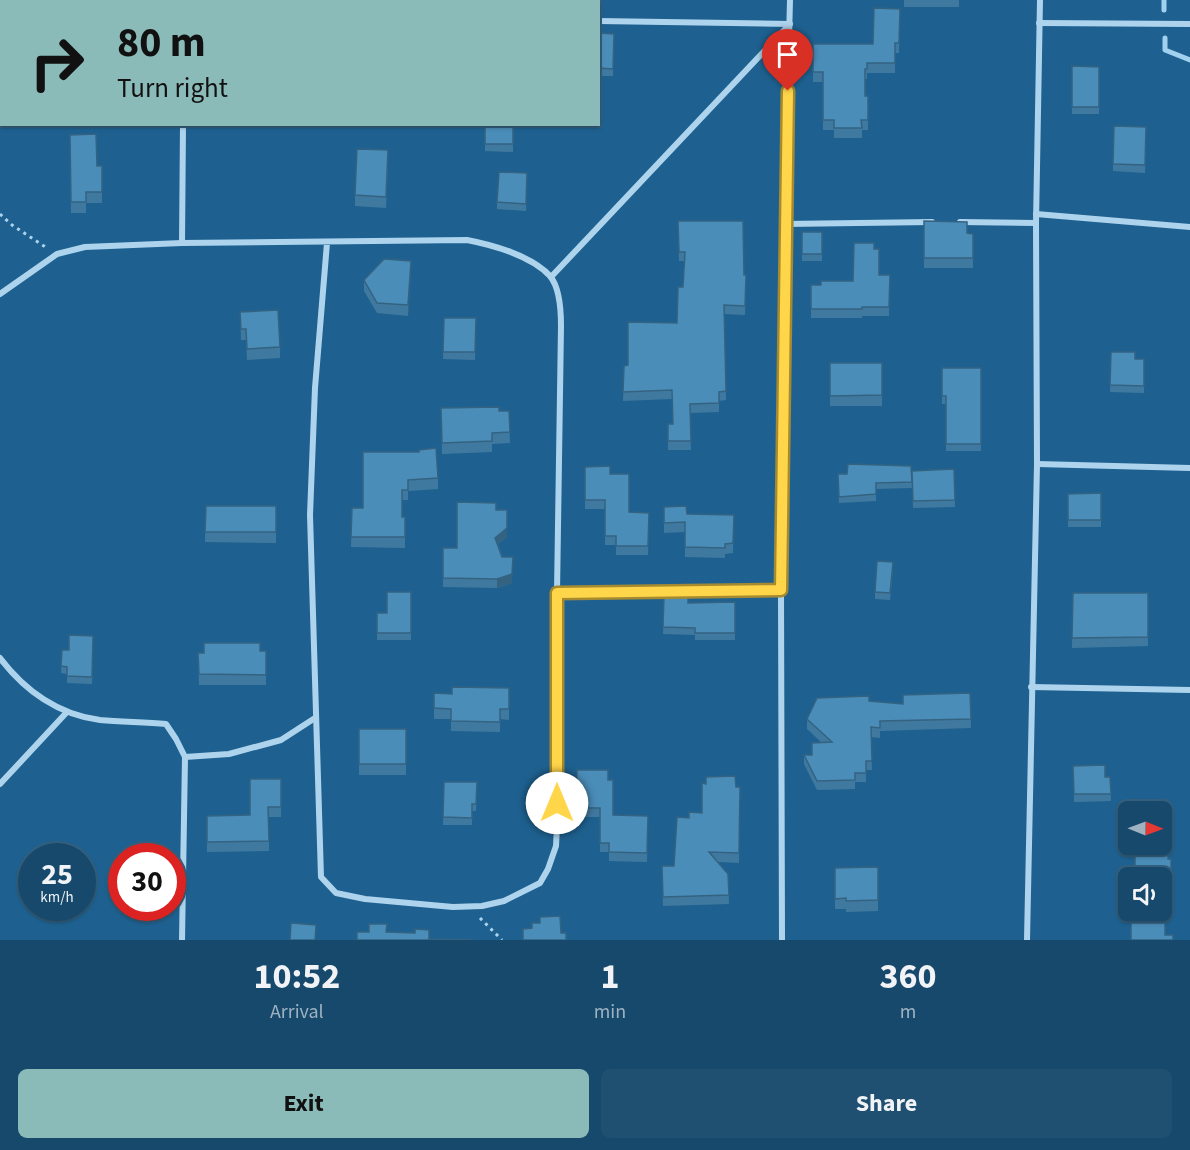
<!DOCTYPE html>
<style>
body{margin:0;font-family:"Source Sans 3",sans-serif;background:#1f5072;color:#f1f3f6;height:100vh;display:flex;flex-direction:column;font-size:22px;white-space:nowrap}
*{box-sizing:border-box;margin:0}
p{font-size:20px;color:#9eb2c2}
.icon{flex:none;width:33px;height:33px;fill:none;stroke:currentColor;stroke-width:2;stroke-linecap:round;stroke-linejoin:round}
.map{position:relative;height:940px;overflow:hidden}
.details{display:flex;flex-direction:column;background:#16496c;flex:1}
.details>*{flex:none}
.banner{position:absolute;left:0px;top:0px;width:600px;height:126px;box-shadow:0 2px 4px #0004,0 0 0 2px #35617f;background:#8bbbb9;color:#111;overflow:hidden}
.needle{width:39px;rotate:91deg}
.controls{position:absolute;left:1118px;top:801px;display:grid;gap:12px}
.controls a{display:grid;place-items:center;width:54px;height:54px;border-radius:9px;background:#16496c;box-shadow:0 2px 4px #0004,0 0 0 2px #35617f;font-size:30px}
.speed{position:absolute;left:18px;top:843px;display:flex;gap:12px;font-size:30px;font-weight:700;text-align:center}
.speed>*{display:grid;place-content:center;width:78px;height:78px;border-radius:50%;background:#16496c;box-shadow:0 2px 4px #0004,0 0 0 2px #35617f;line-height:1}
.speed small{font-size:15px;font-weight:400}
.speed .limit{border:9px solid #d22;background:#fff;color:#111}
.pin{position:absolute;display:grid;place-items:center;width:51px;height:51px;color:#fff;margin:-62px -26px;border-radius:50% 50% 50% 0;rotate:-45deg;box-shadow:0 0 6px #0007}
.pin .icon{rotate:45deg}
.me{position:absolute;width:66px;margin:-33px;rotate:0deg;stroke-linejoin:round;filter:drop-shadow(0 0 4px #0008)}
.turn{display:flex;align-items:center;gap:21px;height:126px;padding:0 18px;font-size:27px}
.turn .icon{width:78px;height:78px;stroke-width:2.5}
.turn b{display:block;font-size:42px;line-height:51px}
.eta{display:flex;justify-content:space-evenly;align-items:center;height:102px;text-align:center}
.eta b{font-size:36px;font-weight:700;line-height:42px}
.primary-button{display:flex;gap:12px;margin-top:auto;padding:12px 18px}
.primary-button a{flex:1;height:69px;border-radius:9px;background:#8bbbb9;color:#111;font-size:24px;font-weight:700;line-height:69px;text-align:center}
.primary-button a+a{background:#1f5072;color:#f1f3f6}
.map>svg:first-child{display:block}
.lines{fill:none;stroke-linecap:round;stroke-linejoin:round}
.stream{stroke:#a1d1ef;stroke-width:5}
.path{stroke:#aed4ed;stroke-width:3;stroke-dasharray:3 4.5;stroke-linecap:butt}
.minor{stroke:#aed4ed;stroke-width:6}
.wall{fill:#40799f}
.shaded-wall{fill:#346382}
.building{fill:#4b8db9;stroke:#346382;stroke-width:1.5}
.route-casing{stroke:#a68a30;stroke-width:15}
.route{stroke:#ffd54a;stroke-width:10}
</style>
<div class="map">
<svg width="1190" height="940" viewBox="0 0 1190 940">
<rect width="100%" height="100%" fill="#1e6190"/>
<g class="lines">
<g class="stream">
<polyline points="1164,0 1164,10"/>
<polyline points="1165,38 1165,50 1190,60"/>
</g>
<g class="path">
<polyline points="0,214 12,225 47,248"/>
<polyline points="480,918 502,940"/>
</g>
<g class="minor">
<polyline points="186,2 186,0"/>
<polyline points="460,2 460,0"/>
<polyline points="0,13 2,13"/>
<polyline points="598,21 790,24"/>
<polyline points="1039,23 1190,24"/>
<polyline points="1036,214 1190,227"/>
<polyline points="960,222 1036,223"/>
<polyline points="785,224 932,222"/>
<polyline points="182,243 183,124"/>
<polyline points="551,277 789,25"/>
<path d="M0,294l57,-40 28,-7 97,-4 285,-3c26,5 65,16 83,36 10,12 11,35 11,50l-4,267v233l-1,20 -8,23 -8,14 -36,18 -22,5 -29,1 -88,-8 -29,-6 -15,-16 -11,-362 5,-127 12,-145"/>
<polyline points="1037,464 1190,468"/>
<polyline points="557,593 781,590"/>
<path d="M0,658c25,33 59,57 100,62 22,2 44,2 66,4l10,15 9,18 -3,183"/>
<polyline points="1031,687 1190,690"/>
<polyline points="185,757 229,754 281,740 315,718"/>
<polyline points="0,784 67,712"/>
<path d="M782,940c0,-117 -1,-233 -1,-350 0,-196 4,-393 9,-590"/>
<polyline points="1027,940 1037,464 1036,223 1040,0"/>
</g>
</g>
<g class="wall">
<rect x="904" y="0" width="55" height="7"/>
<polygon points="900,9 899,53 895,53 895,73 867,73 867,79 865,79 865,96 868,96 868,130 862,130 862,138 834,138 834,130 823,130 823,82 813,82 813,44 873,44"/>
<polygon points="598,33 614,34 613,76 598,76"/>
<polygon points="1072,66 1099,67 1099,114 1072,114"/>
<rect x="299" y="124" width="28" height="2"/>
<polygon points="485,126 513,126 513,152 485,151"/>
<polygon points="1146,127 1145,173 1113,171 1113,164"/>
<polygon points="70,135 97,166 102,166 102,203 86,203 86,213 71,213"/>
<polygon points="388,161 386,208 355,206 355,195"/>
<polygon points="527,180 526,211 497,209 497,202"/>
<polygon points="678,221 744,275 746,275 745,315 724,314 726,400 719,401 719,412 690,413 691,450 668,450 668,424 673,424 672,399 623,401 624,366 628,365 677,323 683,287 685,261 679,261"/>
<polygon points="924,221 967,233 973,234 973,268 924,268"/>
<rect x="802" y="232" width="20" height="29"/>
<polygon points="874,249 879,275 890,275 889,316 862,316 862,318 811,318 811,285 821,285 853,281"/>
<polygon points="411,272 408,316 377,313 364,291 364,280"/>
<polygon points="240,312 280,347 280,358 247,360 246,340 241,340"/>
<polygon points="444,318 476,318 475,360 443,359"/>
<polygon points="1111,352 1135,359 1144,359 1144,393 1110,392"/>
<rect x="830" y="363" width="52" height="43"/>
<polygon points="942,368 981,368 981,451 946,451 946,404 942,404"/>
<polygon points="441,408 499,411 509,411 510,443 492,444 492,452 442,454"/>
<polygon points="363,452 438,478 438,489 408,491 408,500 402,500 402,517 405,517 405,548 351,547 352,508 363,508"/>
<polygon points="585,467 610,474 629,512 649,513 648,555 616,555 616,545 605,545 605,509 585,509"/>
<polygon points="954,469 955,507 913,508 912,480 912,488 876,489 876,501 839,503 838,474 912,476"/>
<polygon points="1101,493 1101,527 1068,527 1068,494"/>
<polygon points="206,506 276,506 276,543 205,542"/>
<polygon points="664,507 687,514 734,515 733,553 725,554 725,558 685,557 685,532 664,533"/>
<polygon points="496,510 507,537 498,544 512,583 497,588 443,587 443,548 457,548"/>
<polygon points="893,569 890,600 875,599 875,592"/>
<polygon points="411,592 411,640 377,640 377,613 387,613"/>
<polygon points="1073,593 1148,593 1148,646 1072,648"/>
<polygon points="664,595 688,603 735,602 735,640 695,640 695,635 663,634"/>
<polygon points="93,636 92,684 67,683 67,674 61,673 62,650 69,650"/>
<polygon points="266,651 266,685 199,685 198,653"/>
<polygon points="509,688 509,720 500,719 500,732 451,731 451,719 434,719 434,693 452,694"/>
<polygon points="970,693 971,728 880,731 880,738 871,737 872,770 866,770 866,782 855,782 855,789 817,790 804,764 804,755 812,755 822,743 807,729 807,719 869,701 903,704"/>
<rect x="359" y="729" width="47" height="46"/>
<polygon points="1073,766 1105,777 1110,777 1111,801 1074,802"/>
<polygon points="577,770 608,780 613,815 648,816 647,862 609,861 609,852 600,852 600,817 576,817"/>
<polygon points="281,779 281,817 269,817 269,851 207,852 207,816 250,815"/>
<polygon points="444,782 477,782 476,811 472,811 472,825 443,825"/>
<polygon points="736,787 740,787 739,863 718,862 728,874 729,904 663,906 662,866 674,866 689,818 702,813"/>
<polygon points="1168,859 1171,859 1171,881 1166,880 1165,885 1161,885 1161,878"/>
<polygon points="878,867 878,911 846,912 846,909 835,909 835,868"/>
</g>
<g class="shaded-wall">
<polygon points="411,261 411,272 408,316 408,305"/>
<polygon points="507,510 507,537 495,546 495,538"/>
<polygon points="513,557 512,583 497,588 497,579"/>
</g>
<g class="building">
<polygon points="874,8 900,9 899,43 895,43 895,63 867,63 867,69 865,69 865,96 868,96 868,120 861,120 862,128 834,128 834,120 823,120 823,72 813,72 813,44 873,44"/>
<polygon points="598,33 614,34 613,69 598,68"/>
<polygon points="1072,66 1099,67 1099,107 1072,107"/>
<rect x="485" y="126" width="28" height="18"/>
<polygon points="1114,126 1146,127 1145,165 1113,164"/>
<polygon points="96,134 97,166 102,166 102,192 86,192 86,202 71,202 70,135"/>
<polygon points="357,149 388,150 386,197 355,195"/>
<polygon points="499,172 527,173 526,204 497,202"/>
<polygon points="678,221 743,221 744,275 746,275 745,306 724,305 726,391 719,392 719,403 690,404 691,441 668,441 668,424 673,424 672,390 623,392 624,366 628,365 628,322 677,323 678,287 683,287 685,252 679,252"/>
<polygon points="924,221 967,222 967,233 973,234 973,258 924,258"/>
<rect x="802" y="232" width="20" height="22"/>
<polygon points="854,243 874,243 874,249 879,249 879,275 890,275 889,307 862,307 862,309 811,309 811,285 821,285 821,281 853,281"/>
<polygon points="384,259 411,261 408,305 377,303 364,280"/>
<polygon points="278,310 280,347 247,349 246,329 241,329 240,312"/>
<polygon points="444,318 476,318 475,352 443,352"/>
<polygon points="1111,352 1135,352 1135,359 1144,359 1144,386 1110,385"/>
<polygon points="830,363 882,363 882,395 830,396"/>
<polygon points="942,368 981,368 981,444 946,444 946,396 942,396"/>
<polygon points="499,407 499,411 509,411 510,432 492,433 492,441 442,443 441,408"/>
<polygon points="436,448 438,478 408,480 408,490 402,490 402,517 405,517 405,537 351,537 352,508 363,508 363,452 419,452 419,450"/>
<polygon points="848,464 911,466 912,482 876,483 876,494 839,497 838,474 847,474"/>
<polygon points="610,466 610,474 629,474 629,512 649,513 648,546 616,546 616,536 605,536 605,500 585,500 585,467"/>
<polygon points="954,469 955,500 913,501 912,471"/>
<polygon points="1101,493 1101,520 1068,520 1068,494"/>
<polygon points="457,502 496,503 496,510 507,510 507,528 495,538 502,557 513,557 512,574 497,579 443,578 443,548 457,548"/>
<polygon points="206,506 276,506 276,532 205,532"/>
<polygon points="686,506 687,514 734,515 733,543 725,544 725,548 685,547 685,522 664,523 664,507"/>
<polygon points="877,561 893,562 890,593 875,592"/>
<polygon points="387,592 411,592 411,633 377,633 377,613 387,613"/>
<polygon points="1073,593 1148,593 1148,637 1072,638"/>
<polygon points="664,595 688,596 688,603 735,602 735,633 695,633 695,628 663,627"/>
<polygon points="69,635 93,636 92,677 67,676 67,667 61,666 62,650 69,650"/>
<polygon points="204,643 260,643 260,651 266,651 266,675 199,674 198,653 204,653"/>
<polygon points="452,687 509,688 509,709 500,709 500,722 451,721 451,709 434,708 434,693 452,694"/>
<polygon points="970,693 971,719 880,721 880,728 871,727 872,761 866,761 866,773 855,773 855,780 817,781 804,755 812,755 812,743 832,742 807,719 817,698 869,696 869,701 903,704 903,695"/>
<rect x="359" y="729" width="47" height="35"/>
<polygon points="1105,765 1105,777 1110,777 1111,794 1074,794 1073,766"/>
<polygon points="577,770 608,770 608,780 613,780 613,815 648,816 647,853 609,852 609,843 600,843 600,808 576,808"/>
<polygon points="735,776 736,787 740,787 739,853 709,852 728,874 729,895 663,897 662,866 674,866 677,817 689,818 689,812 702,813 702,783 706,784 706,777"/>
<polygon points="250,779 281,779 281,807 268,807 269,841 207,842 207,816 250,815"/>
<polygon points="444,782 477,782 476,804 472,804 472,818 443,817"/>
<polygon points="1135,844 1168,844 1168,859 1171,859 1171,873 1166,873 1165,878 1135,878"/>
<polygon points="878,867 878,900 846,901 846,898 835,899 835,868"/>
<polygon points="560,916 561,933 566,933 566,940 523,940 523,929 532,928 532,923 540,923 540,917"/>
<polygon points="291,923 316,925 315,940 290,940"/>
<polygon points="1131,923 1165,923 1165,935 1173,935 1173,940 1131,940"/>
<polygon points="369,924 387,924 386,932 415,933 415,929 429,930 429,939 474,940 357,940 357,932 369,932"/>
</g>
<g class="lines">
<defs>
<polyline id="route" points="557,803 557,593 781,590 788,91"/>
</defs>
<use href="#route" class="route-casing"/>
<use href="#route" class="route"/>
</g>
</svg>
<div class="controls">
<a><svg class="needle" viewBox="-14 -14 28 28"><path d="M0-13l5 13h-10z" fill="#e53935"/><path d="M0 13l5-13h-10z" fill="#9eb2c2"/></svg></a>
<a><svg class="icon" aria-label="sound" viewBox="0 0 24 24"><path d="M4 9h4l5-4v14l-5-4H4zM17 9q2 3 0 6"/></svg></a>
</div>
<div class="speed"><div>25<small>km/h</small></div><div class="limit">30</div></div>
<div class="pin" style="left:788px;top:91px;background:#d93025"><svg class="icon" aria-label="arrive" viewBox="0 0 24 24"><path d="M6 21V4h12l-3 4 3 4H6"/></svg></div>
<svg class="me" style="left:557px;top:803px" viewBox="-20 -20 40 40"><circle r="19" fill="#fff"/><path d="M0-13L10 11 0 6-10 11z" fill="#ffd54a"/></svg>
<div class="banner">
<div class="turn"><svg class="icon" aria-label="right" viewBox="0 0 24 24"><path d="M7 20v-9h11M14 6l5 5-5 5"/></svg><div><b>80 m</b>Turn right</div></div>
</div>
</div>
<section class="details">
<div class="eta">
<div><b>10:52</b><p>Arrival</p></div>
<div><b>1</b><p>min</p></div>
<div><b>360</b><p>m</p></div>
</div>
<div class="primary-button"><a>Exit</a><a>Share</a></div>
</section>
